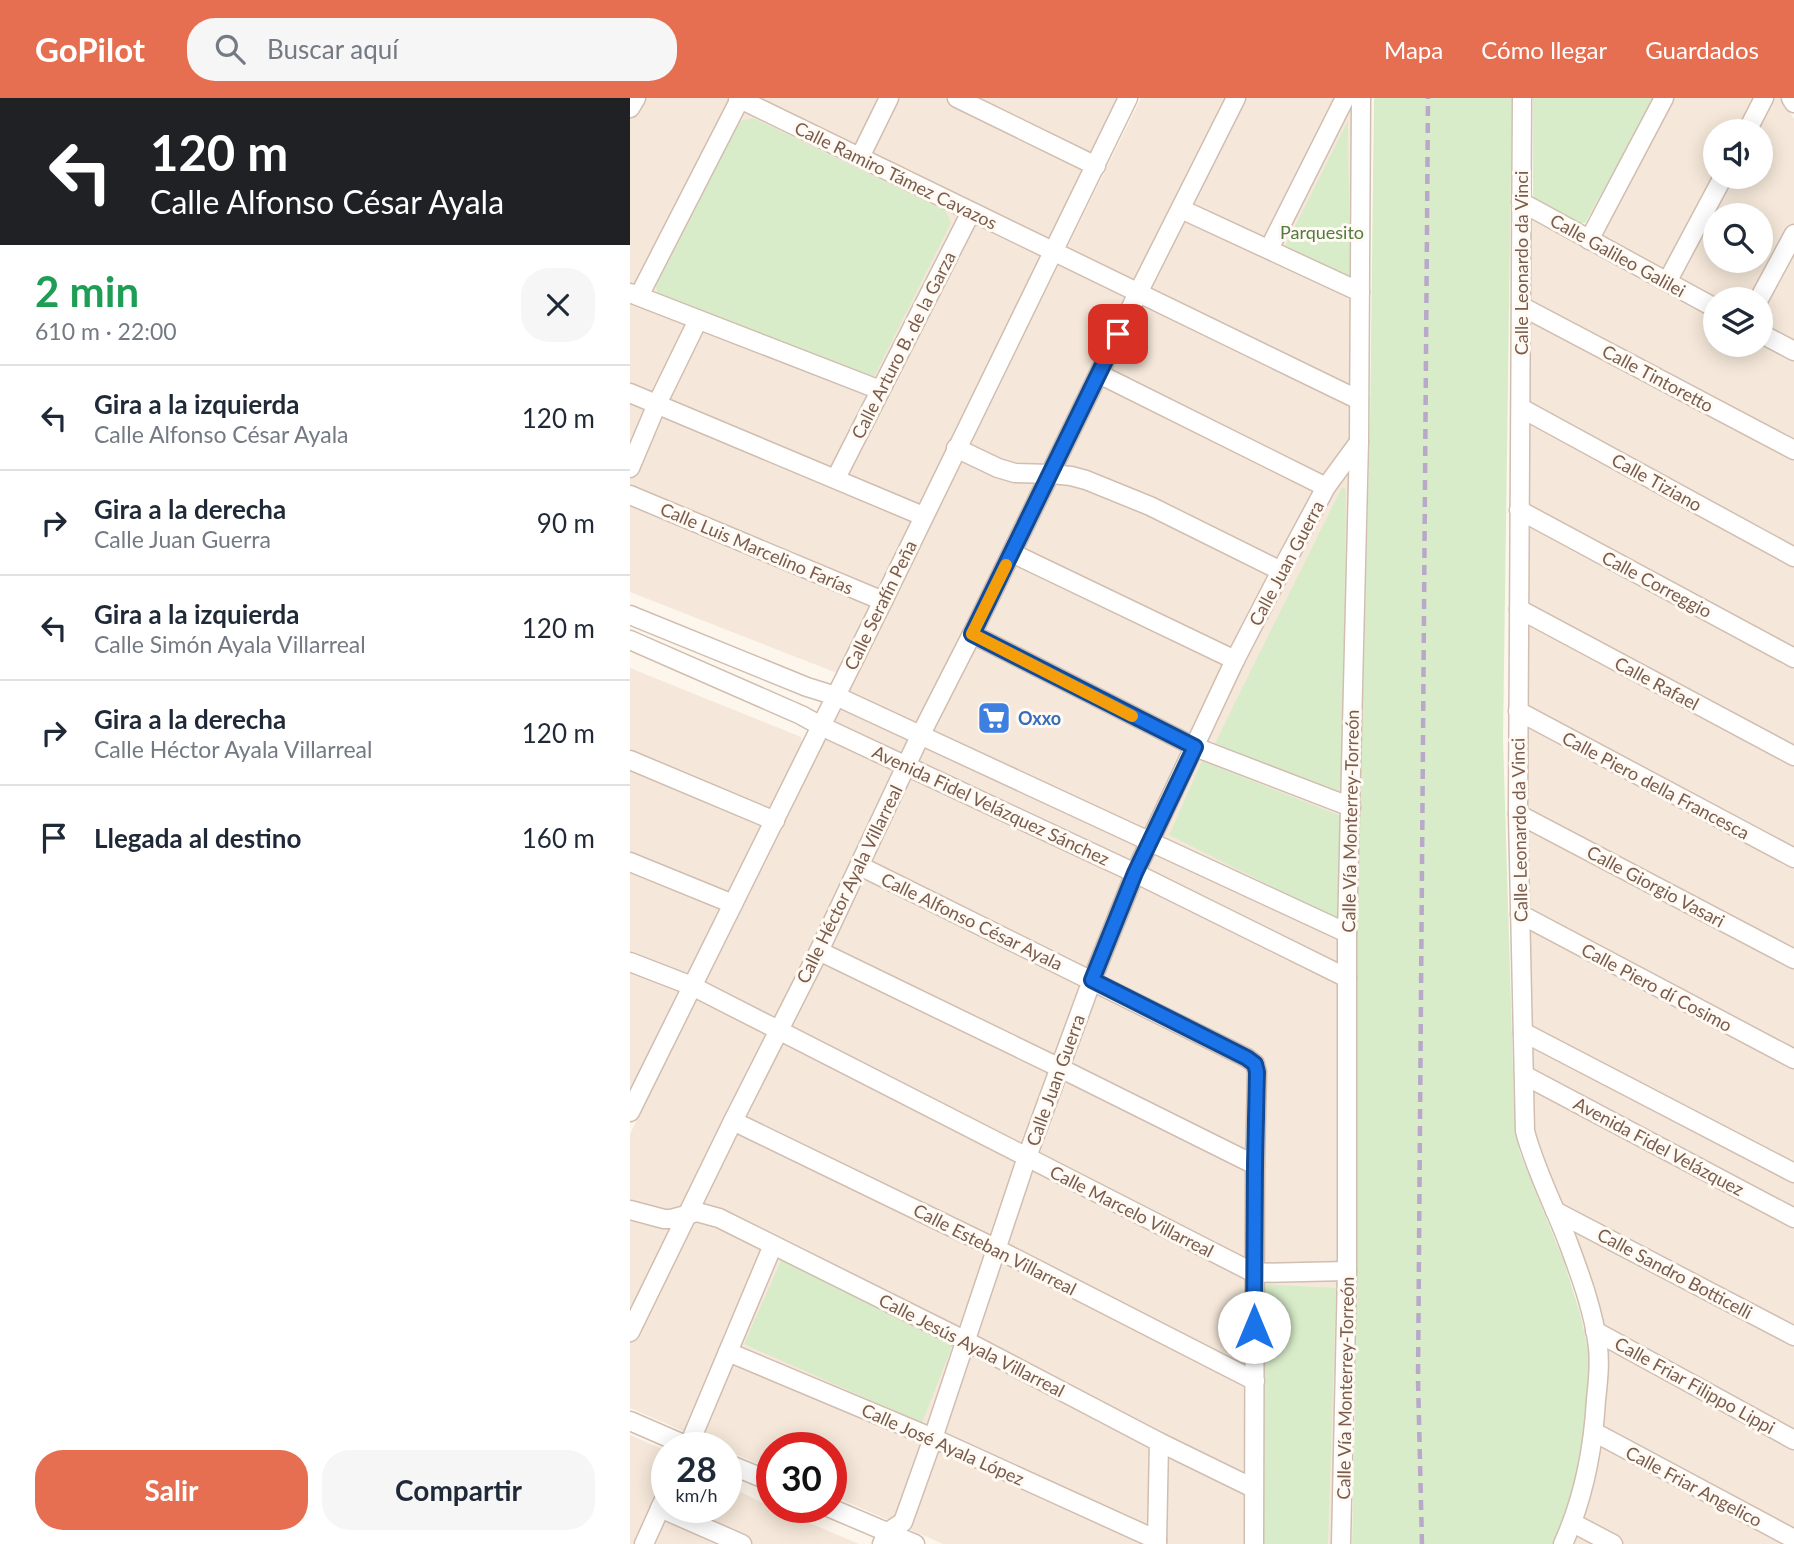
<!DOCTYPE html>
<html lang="es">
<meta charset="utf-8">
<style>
body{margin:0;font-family:Lato,sans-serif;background:#f6f6f7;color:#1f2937;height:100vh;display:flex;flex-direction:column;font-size:26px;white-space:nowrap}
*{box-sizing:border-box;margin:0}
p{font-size:23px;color:#747a83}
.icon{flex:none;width:38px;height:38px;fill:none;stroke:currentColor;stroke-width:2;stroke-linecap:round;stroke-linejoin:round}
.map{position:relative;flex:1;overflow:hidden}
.drawer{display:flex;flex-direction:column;background:#fff;width:630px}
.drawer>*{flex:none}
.guide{background:#202124;color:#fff;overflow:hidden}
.fabs{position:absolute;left:1073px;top:21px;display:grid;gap:14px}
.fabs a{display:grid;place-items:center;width:70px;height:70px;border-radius:50%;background:#fff;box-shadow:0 4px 18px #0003;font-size:35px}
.speed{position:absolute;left:21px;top:1334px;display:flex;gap:14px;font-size:35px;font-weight:700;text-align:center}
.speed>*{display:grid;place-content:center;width:91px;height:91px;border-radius:50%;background:#fff;box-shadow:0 4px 18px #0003;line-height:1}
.speed small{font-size:18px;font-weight:400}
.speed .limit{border:10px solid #d22;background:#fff;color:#111}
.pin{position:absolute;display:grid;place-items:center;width:60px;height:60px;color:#fff;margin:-30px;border-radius:14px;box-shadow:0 4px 10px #0006}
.me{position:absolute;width:77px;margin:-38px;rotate:0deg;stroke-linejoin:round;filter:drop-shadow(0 0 5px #0008)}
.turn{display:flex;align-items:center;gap:24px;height:147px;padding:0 35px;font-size:32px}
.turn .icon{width:91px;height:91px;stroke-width:2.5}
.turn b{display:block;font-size:49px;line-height:60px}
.round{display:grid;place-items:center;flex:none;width:74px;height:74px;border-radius:28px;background:#f6f6f7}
.overview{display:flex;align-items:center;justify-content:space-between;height:119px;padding:0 35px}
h1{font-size:42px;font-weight:700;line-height:52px;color:#1e9e55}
.button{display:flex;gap:14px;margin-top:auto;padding:14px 35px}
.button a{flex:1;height:80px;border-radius:28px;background:#e76f51;color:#fff;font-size:28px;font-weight:700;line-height:80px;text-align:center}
.button a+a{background:#f6f6f7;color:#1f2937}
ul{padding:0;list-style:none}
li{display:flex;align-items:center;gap:21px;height:105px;padding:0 35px;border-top:2px solid #e0e1e3}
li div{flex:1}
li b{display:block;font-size:26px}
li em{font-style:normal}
header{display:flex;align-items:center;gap:42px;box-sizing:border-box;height:98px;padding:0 35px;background:#e76f51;color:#fff}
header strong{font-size:33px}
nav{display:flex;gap:38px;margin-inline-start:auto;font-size:24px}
.search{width:490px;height:63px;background:#f6f6f7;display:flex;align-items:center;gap:18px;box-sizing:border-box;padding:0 24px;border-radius:28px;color:#747a83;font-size:26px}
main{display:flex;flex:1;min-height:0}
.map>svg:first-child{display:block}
.residential{fill:#f5e8da;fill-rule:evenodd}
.green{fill:#d8ecc9}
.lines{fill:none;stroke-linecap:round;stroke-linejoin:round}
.minor-casing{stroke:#d1beb0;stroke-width:21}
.minor{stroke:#fff;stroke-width:18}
.rail{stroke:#b9a8c9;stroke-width:4.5;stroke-dasharray:10 7;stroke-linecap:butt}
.route-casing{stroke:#114b97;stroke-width:18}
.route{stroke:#1a73e8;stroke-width:12}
.slow{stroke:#f59e0b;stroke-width:12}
.labels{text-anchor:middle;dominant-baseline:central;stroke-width:6;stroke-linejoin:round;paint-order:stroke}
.street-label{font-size:18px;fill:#7a5c4d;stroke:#fffaf3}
.park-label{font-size:18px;fill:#537a41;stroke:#fffaf3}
.shop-label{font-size:18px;font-weight:bold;fill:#366cbe;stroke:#fffaf3;text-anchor:start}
</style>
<header>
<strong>GoPilot</strong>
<div class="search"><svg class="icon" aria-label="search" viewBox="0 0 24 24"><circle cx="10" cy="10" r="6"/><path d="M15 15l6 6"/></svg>Buscar aquí</div>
<nav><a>Mapa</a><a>Cómo llegar</a><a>Guardados</a></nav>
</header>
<main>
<section class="drawer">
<div class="guide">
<div class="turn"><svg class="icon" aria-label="left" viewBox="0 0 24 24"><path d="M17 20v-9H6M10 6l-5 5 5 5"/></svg><div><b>120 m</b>Calle Alfonso César Ayala</div></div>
</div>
<div class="overview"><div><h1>2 min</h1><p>610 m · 22:00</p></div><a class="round"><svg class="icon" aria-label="close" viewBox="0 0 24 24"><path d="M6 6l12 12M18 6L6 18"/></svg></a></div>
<ul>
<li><svg class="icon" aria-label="left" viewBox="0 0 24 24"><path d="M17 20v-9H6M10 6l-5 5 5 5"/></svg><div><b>Gira a la izquierda</b><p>Calle Alfonso César Ayala</p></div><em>120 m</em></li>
<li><svg class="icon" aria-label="right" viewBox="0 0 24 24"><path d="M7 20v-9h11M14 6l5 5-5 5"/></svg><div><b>Gira a la derecha</b><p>Calle Juan Guerra</p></div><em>90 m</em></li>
<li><svg class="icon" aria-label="left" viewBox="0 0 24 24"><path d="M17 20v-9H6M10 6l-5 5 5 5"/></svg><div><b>Gira a la izquierda</b><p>Calle Simón Ayala Villarreal</p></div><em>120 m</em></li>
<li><svg class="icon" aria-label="right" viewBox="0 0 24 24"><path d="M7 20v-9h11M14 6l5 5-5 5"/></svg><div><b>Gira a la derecha</b><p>Calle Héctor Ayala Villarreal</p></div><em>120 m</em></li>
<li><svg class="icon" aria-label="arrive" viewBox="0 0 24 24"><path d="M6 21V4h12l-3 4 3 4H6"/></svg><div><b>Llegada al destino</b></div><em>160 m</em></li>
</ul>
<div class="button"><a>Salir</a><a>Compartir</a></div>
</section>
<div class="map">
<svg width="1164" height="1446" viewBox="0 0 1164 1446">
<rect width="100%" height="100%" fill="#fdf6ec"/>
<g class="residential">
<polygon points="0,0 489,0 207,575 0,494"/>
<polygon points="511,0 735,0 703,1446 313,1446 201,1397 201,1349 142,1349 142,1372 96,1352 96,1349 90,1349 0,1310 0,1036"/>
<path d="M1042,0h109l13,21v1425h-225l25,-62 5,-31 8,-90 -73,-221 -3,-21 -4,-384 2,-520 64,34zM1085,33h45v46h-45zM1085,117h45v46h-45zM1085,201h45v46h-45z"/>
<polygon points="0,570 171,639 172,648 131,730 48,906 0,1000"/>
<polygon points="0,1337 37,1353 37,1373 3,1446 0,1446"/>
<polygon points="96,1387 142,1409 229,1446 26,1446 42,1409 96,1409"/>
</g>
<g class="green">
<polygon points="744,0 882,0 873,640 884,1004 886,1035 890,1055 934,1164 950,1215 959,1255 959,1282 954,1339 947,1379 935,1420 924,1446 722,1446 725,1316 727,831 740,325"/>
<polygon points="903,0 1025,0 955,125 949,125 905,102 903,98"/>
<polygon points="123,20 316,113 321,125 243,281 28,199 26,188 110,23"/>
<polygon points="718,22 720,179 655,148"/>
<polygon points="712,389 716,391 712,694 707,697 587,649 585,645"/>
<polygon points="572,663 711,718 710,823 539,737"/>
<polygon points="153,1158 323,1246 292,1325 114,1246"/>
<polygon points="633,1186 706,1190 698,1446 633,1446"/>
</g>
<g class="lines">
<defs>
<g id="minor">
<polyline points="108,0 729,302"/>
<polyline points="327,0 466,68"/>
<path d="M892,0l-4,716 7,317c10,39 30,76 44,114 12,32 25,68 29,102 2,18 0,35 -2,53 -3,51 -12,98 -33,144"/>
<polyline points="1161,0 1164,5"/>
<polyline points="0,10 6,0"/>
<polyline points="1117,33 1134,0"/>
<polyline points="230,59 259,0"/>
<polyline points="891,104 1085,210"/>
<polyline points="551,111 730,194"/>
<polyline points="959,142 1034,0"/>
<polyline points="639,151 715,0"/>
<polyline points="1037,184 1093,79"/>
<polyline points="0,195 250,292"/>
<polyline points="9,198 110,1"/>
<polyline points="1129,201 1164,136"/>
<polyline points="891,208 1164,352"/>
<polyline points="1130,235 1164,253"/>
<polyline points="469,276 696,389"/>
<polyline points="0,295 293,418"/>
<polyline points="891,310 1164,459"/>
<polyline points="326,350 368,370 385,375 421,376 441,378 456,382 520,408 651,473"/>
<polyline points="0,370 27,306 68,222"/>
<polyline points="206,380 341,114"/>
<polyline points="0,397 253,503"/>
<polyline points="889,412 1164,560"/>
<polyline points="382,455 605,562"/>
<polyline points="889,511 1164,658"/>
<polyline points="0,517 177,589 206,598 717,835"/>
<polyline points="342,536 565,649 721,709"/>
<polyline points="0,542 171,617 191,628 505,775 717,880"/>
<polyline points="888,613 1164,760"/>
<polyline points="0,662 145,723"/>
<polyline points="888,716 1164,861"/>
<polyline points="0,764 103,806"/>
<polyline points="230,768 617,960 625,966 627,974 625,1067 624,1446"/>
<polyline points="890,816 1164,961"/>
<polyline points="189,853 430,970 625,1067"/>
<polyline points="0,864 62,888 624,1175 717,1173"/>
<polyline points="893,934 1164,1075"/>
<polyline points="894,977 1164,1120"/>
<polyline points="0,1014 253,503 498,0"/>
<polyline points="103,1023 367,1151 625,1283"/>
<polyline points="0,1112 34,1121 41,1121 67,1114 89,1120 336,1243 529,1344 623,1390"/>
<polyline points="925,1113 1164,1238"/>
<polyline points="965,1233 1164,1342"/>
<polyline points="0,1234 103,1023 189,853 291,636 342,536 508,195 606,0"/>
<polyline points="98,1254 303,1340 527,1442"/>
<polyline points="0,1323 60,1349"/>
<polyline points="964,1334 1164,1441"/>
<polyline points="58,1349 143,1147"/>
<polyline points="96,1365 142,1384"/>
<polyline points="198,1409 285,1446"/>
<polyline points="30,1410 112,1446"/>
<polyline points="943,1425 983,1446"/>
<polyline points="14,1446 37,1395"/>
<polyline points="252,1446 258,1434 273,1424 303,1340 397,1059 462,882 505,775 605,562 651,473 696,389 729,344"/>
<polyline points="527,1446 529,1344"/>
<polyline points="711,1446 717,1173 717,835 729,343 731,0"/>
</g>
</defs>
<use href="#minor" class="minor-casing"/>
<use href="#minor" class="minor"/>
<polyline class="rail" points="792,1446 788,1281 798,0"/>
</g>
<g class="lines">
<defs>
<polyline id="route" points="488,236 342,536 565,649 505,775 462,882 617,960 625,966 627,974 625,1067 624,1229"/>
</defs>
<use href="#route" class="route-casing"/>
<use href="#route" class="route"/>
<polyline class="slow" points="376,467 342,536 502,618"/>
</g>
<defs>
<symbol id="supermarket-square" viewBox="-11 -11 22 22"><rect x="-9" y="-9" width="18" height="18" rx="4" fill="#3f7fe0" stroke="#fffaf3"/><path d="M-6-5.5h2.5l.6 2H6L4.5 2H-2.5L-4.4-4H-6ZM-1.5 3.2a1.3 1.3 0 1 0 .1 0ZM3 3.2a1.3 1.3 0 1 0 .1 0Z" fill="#fff"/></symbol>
</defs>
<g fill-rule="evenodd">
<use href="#supermarket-square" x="345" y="601" width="38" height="38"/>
</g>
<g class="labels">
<g class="street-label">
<text transform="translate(266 77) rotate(26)">Calle Ramiro Támez Cavazos</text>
<text transform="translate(988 157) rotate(29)">Calle Galileo Galilei</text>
<text transform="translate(891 165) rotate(-90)">Calle Leonardo da Vinci</text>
<text transform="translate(273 247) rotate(-63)">Calle Arturo B. de la Garza</text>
<text transform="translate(1028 280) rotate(28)">Calle Tintoretto</text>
<text transform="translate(1027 384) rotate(29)">Calle Tiziano</text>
<text transform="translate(127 450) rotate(23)">Calle Luis Marcelino Farías</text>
<text transform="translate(656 465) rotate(-62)">Calle Juan Guerra</text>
<text transform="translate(1027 486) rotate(28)">Calle Correggio</text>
<text transform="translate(250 507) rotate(-64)">Calle Serafín Peña</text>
<text transform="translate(1027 585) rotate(28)">Calle Rafael</text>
<text transform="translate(1026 687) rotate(28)">Calle Piero della Francesca</text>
<text transform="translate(361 707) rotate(25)">Avenida Fidel Velázquez Sánchez</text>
<text transform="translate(720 723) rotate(-89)">Calle Vía Monterrey-Torreón</text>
<text transform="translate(889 732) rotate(-91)">Calle Leonardo da Vinci</text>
<text transform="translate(219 786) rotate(-64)">Calle Héctor Ayala Villarreal</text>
<text transform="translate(1026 788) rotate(28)">Calle Giorgio Vasari</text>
<text transform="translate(342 823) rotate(26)">Calle Alfonso César Ayala</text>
<text transform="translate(1027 889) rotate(28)">Calle Piero dí Cosimo</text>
<text transform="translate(425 982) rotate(-70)">Calle Juan Guerra</text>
<text transform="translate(1029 1048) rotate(28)">Avenida Fidel Velázquez</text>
<text transform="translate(502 1113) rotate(27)">Calle Marcelo Villarreal</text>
<text transform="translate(365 1151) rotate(27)">Calle Esteban Villarreal</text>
<text transform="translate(1045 1175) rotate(28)">Calle Sandro Botticelli</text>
<text transform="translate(342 1247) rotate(27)">Calle Jesús Ayala Villarreal</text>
<text transform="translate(1065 1287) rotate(29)">Calle Friar Filippo Lippi</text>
<text transform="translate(715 1290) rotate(-89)">Calle Vía Monterrey-Torreón</text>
<text transform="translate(313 1346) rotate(24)">Calle José Ayala López</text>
<text transform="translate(1064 1388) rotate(28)">Calle Friar Angelico</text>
</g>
<g class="park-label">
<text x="692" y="134">Parquesito</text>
</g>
<g class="shop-label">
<text x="388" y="620">Oxxo</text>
</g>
</g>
</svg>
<div class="fabs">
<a><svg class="icon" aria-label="sound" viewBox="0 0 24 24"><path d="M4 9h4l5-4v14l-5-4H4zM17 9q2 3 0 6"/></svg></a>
<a><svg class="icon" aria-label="search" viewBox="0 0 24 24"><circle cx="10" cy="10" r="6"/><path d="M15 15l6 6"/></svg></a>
<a><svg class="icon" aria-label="layers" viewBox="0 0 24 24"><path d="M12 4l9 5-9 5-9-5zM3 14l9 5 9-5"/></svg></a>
</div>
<div class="speed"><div>28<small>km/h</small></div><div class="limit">30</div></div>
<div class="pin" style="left:488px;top:236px;background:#d93025"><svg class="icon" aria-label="arrive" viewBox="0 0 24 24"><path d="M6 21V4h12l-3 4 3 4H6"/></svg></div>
<svg class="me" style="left:624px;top:1229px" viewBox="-20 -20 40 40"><circle r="19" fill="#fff"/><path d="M0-13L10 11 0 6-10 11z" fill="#1a73e8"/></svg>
</div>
</main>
